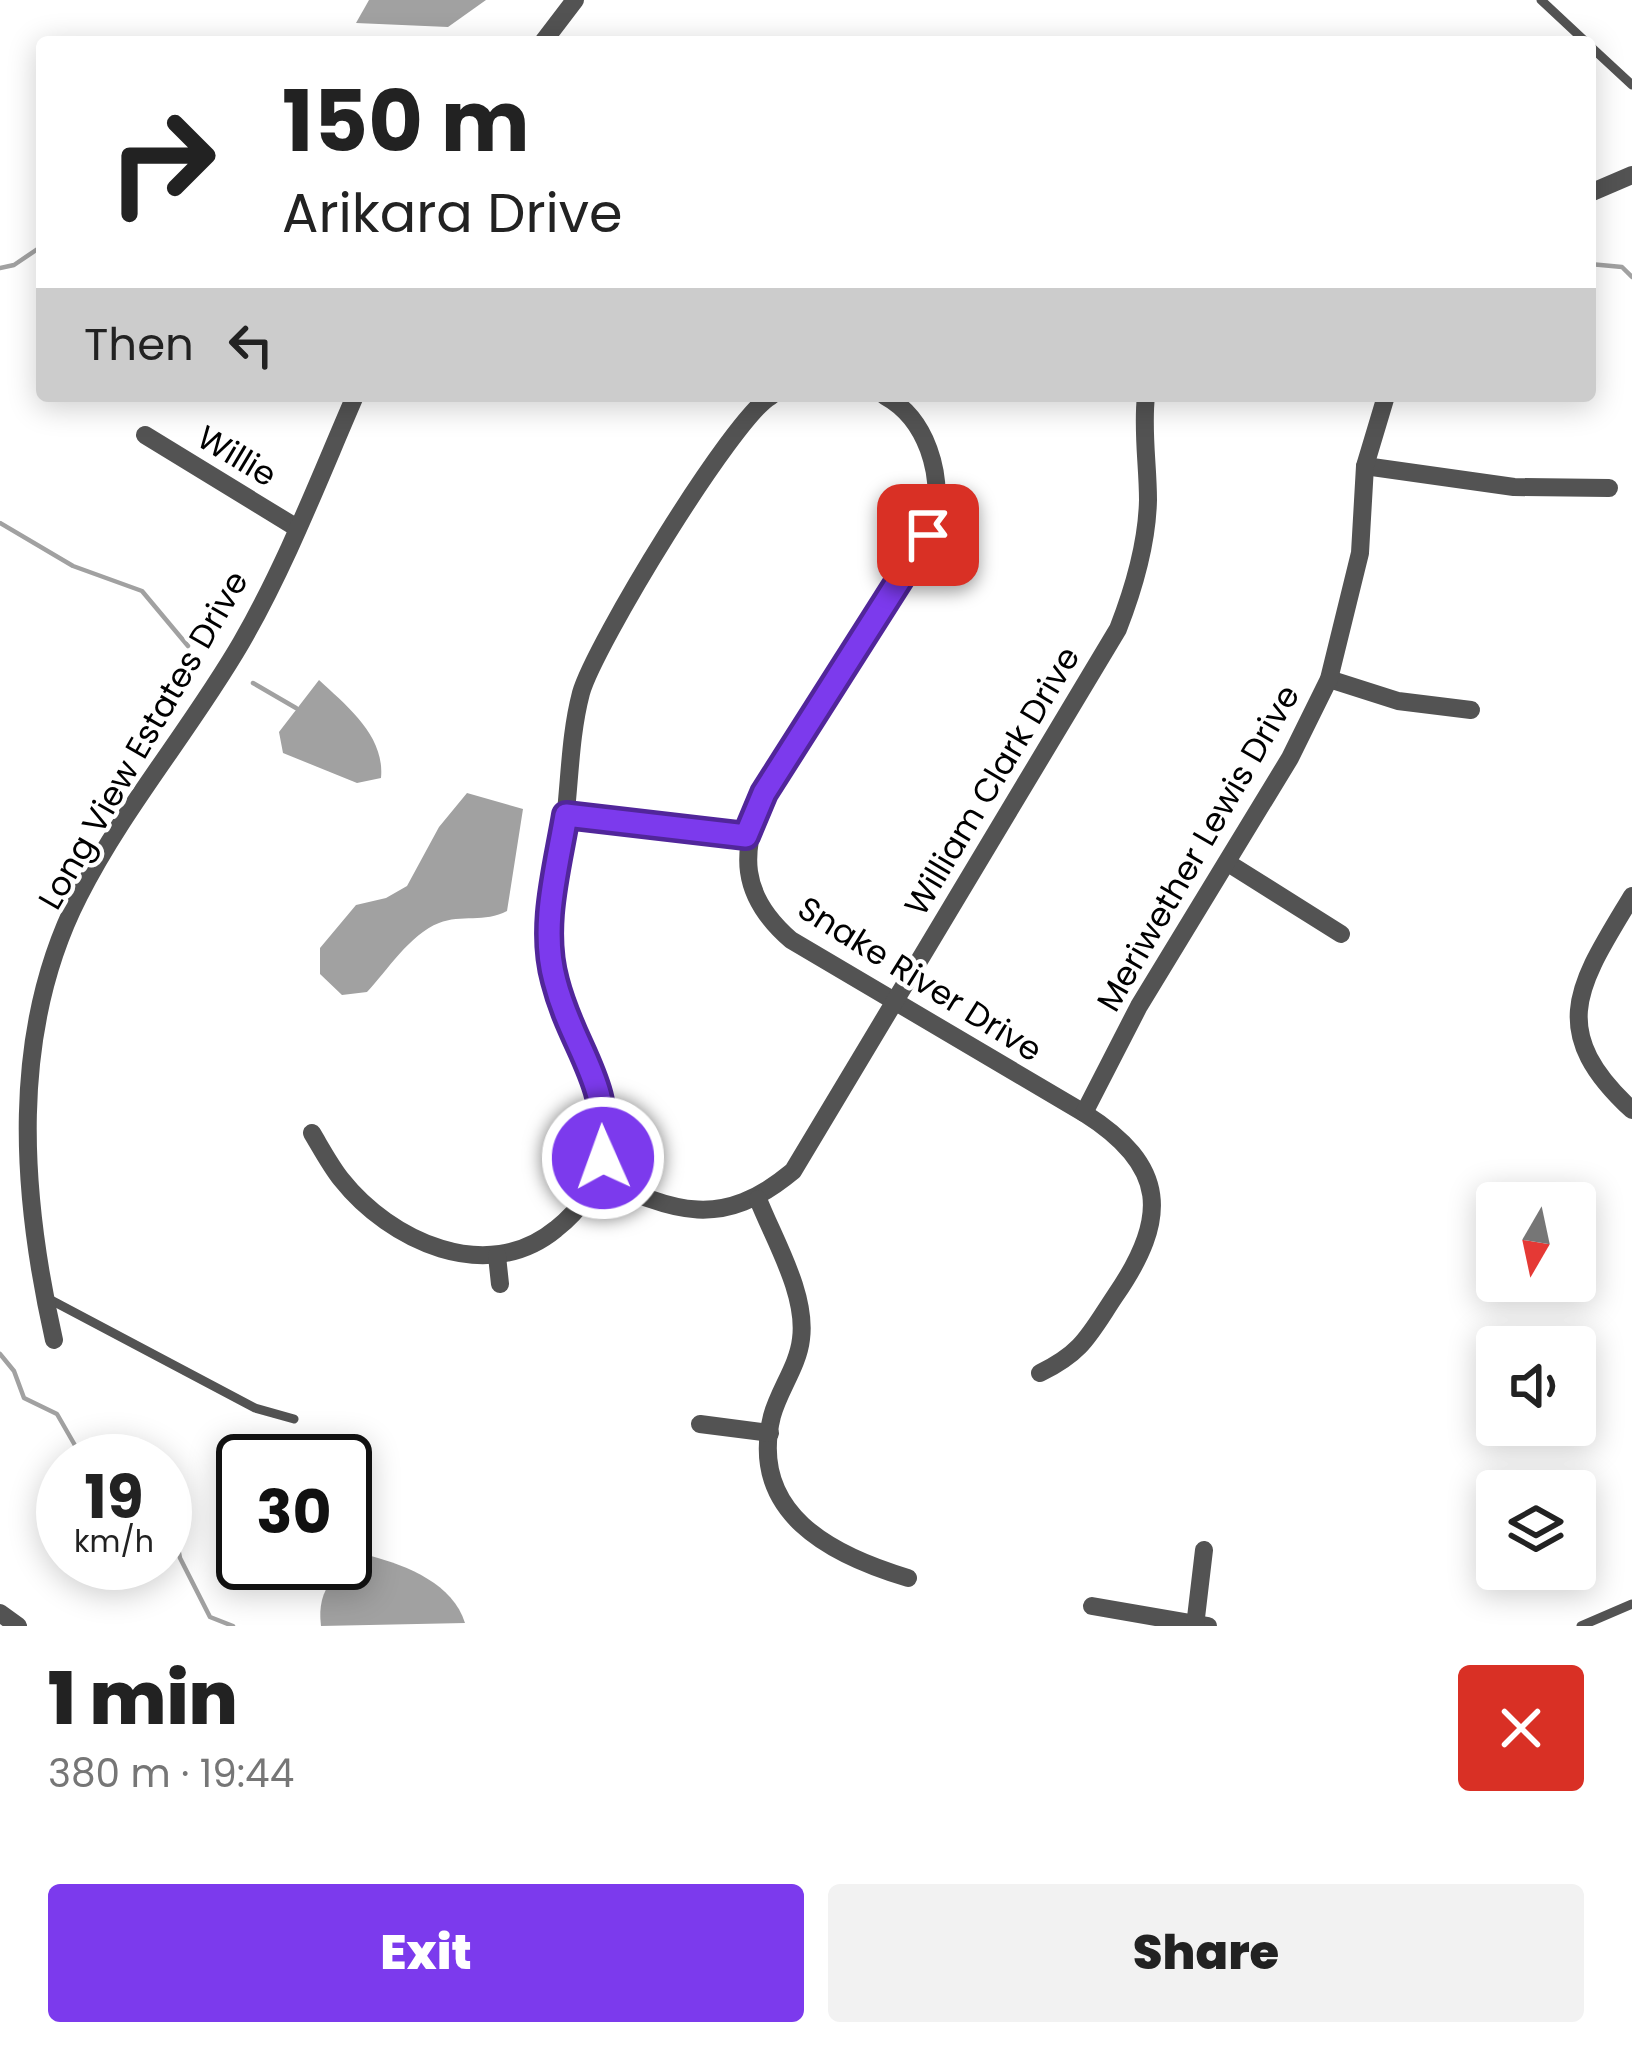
<!DOCTYPE html>
<meta charset="utf-8">
<style>
body{margin:0;font-family:Poppins,sans-serif;background:#f2f2f2;color:#222;height:100vh;display:flex;flex-direction:column;font-size:45px;white-space:nowrap}
*{box-sizing:border-box;margin:0}
p{font-size:39px;color:#767676}
.icon{flex:none;width:66px;height:66px;fill:none;stroke:currentColor;stroke-width:2;stroke-linecap:round;stroke-linejoin:round}
.map{position:relative;height:1626px;overflow:hidden}
.panel{display:flex;flex-direction:column;background:#fff;flex:1}
.panel>*{flex:none}
.guide{position:absolute;left:36px;top:36px;width:1560px;height:366px;border-radius:12px;box-shadow:0 6px 30px #0003;background:#fff;color:#222;overflow:hidden}
.needle{width:78px;rotate:189deg}
.fabs{position:absolute;left:1476px;top:1182px;display:grid;gap:24px}
.fabs a{display:grid;place-items:center;width:120px;height:120px;border-radius:12px;background:#fff;box-shadow:0 6px 30px #0003;font-size:60px}
.speed{position:absolute;left:36px;top:1434px;display:flex;gap:24px;font-size:60px;font-weight:700;text-align:center}
.speed>*{display:grid;place-content:center;width:156px;height:156px;border-radius:50%;background:#fff;box-shadow:0 6px 30px #0003;line-height:1}
.speed small{font-size:30px;font-weight:400}
.speed .limit{border:6px solid #111;border-radius:18px;background:#fff;color:#111}
.pin{position:absolute;display:grid;place-items:center;width:102px;height:102px;color:#fff;margin:-51px;border-radius:24px;box-shadow:0 6px 18px #0006}
.me{position:absolute;width:132px;margin:-66px;rotate:358deg;stroke-linejoin:round;filter:drop-shadow(0 0 9px #0008)}
.turn{display:flex;align-items:center;gap:42px;height:252px;padding:0 48px;font-size:54px}
.turn .icon{width:156px;height:156px;stroke-width:2.5}
.turn b{display:block;font-size:84px;line-height:102px}
.then{display:flex;align-items:center;height:114px;padding:0 48px;background:#0003;gap:24px;font-size:45px}
.round{display:grid;place-items:center;flex:none;width:126px;height:126px;border-radius:12px;background:#f2f2f2}
.summary{display:flex;align-items:center;justify-content:space-between;height:204px;padding:0 48px}
h1{font-size:72px;font-weight:800;line-height:90px}
.action{display:flex;gap:24px;margin-top:auto;padding:24px 48px}
.action a{flex:1;height:138px;border-radius:12px;background:#7c3aed;color:#fff;font-size:48px;font-weight:800;line-height:138px;text-align:center}
.action a+a{background:#f2f2f2;color:#222}
.map>svg:first-child{display:block}
.water{fill:#a1a1a1}
.lines{fill:none;stroke-linecap:round;stroke-linejoin:round}
.stream{stroke:#a1a1a1;stroke-width:4.5}
.lane{stroke:#535353;stroke-width:9}
.street{stroke:#535353;stroke-width:18}
.route-casing{stroke:#51269a;stroke-width:30}
.route{stroke:#7c3aed;stroke-width:21}
.labels{text-anchor:middle;dominant-baseline:central;stroke-width:9;stroke-linejoin:round;paint-order:stroke}
.street-label{font-size:33px;fill:#000;stroke:#fff}
</style>
<div class="map">
<svg width="1632" height="1626" viewBox="0 0 1632 1626">
<rect width="100%" height="100%" fill="#fff"/>
<g class="water">
<polygon points="369,0 486,0 448,27 356,23"/>
<path d="M319,680c29,27 66,56 62,98l-24,5 -74,-30 -4,-21z"/>
<path d="M467,793l56,16 -16,102c-22,12 -46,3 -68,12 -29,11 -52,48 -72,69l-25,3 -22,-21v-26l36,-43 30,-7 21,-12 32,-59z"/>
<path d="M371,1556c37,10 82,28 94,67l-144,3c-5,-40 16,-55 50,-70z"/>
</g>
<g class="lines">
<g class="stream">
<polyline points="1134,42 1137,42"/>
<polyline points="1590,264 1622,267 1632,277"/>
<polyline points="0,268 14,265 42,246"/>
<polyline points="0,523 73,566 142,591 188,646"/>
<polyline points="253,683 296,708"/>
<polyline points="0,1354 14,1371 24,1398 57,1414 84,1461"/>
<polyline points="165,1517 172,1518 180,1558 210,1617 233,1626"/>
</g>
<g class="lane">
<polyline points="1541,0 1586,42"/>
<polyline points="1590,46 1632,85"/>
<polyline points="49,1299 255,1408 294,1419"/>
<polyline points="1581,1626 1632,1604"/>
</g>
<g class="street">
<polyline points="543,42 575,0"/>
<polyline points="1590,193 1632,175"/>
<path d="M885,396c42,23 58,78 49,123l-170,274c-24,59 -25,102 27,147l293,173c84,53 85,105 31,183 -26,39 -32,56 -75,77"/>
<polyline points="145,435 297,528"/>
<polyline points="1365,466 1514,487 1609,488"/>
<polyline points="1329,679 1398,701 1471,710"/>
<polyline points="565,815 747,836"/>
<polyline points="1228,863 1341,934"/>
<path d="M1632,896c-52,87 -88,133 0,214"/>
<polyline points="1084,1113 1139,1006 1290,758 1329,679 1360,553 1365,466 1386,396"/>
<path d="M312,1133c9,15 18,32 29,46 49,62 146,107 215,50 23,-18 43,-45 48,-75 12,-71 -45,-130 -54,-199 -6,-48 10,-97 16,-144 4,-39 5,-80 15,-118 13,-47 152,-276 190,-297"/>
<path d="M597,1176c78,37 125,54 196,-5l325,-542c16,-41 29,-84 30,-129 0,-35 -6,-69 -2,-104"/>
<path d="M758,1199c16,41 49,95 43,140 -3,27 -22,51 -29,77 -24,97 59,139 136,162"/>
<polyline points="497,1256 500,1284"/>
<path d="M54,1340c-33,-146 -45,-307 25,-444 45,-89 112,-167 162,-253 45,-78 78,-164 114,-247"/>
<polyline points="700,1424 770,1433"/>
<polyline points="1092,1606 1208,1626"/>
<polyline points="0,1613 18,1626"/>
<polyline points="1195,1626 1204,1550"/>
</g>
</g>
<g class="lines">
<defs>
<path id="route" d="M603,1158c8,-78 -30,-107 -48,-177 -15,-54 2,-112 11,-166l180,21 18,-43 164,-258"/>
</defs>
<use href="#route" class="route-casing"/>
<use href="#route" class="route"/>
</g>
<g class="labels">
<g class="street-label">
<text transform="translate(237 456) rotate(31)">Willie</text>
<text transform="translate(143 740) rotate(-60)">Long View Estates Drive</text>
<text transform="translate(992 781) rotate(-59)">William Clark Drive</text>
<text transform="translate(1198 848) rotate(-60)">Meriwether Lewis Drive</text>
<text transform="translate(920 979) rotate(32)">Snake River Drive</text>
</g>
</g>
</svg>
<div class="fabs">
<a><svg class="needle" viewBox="-14 -14 28 28"><path d="M0-13l5 13h-10z" fill="#e53935"/><path d="M0 13l5-13h-10z" fill="#767676"/></svg></a>
<a><svg class="icon" aria-label="sound" viewBox="0 0 24 24"><path d="M4 9h4l5-4v14l-5-4H4zM17 9q2 3 0 6"/></svg></a>
<a><svg class="icon" aria-label="layers" viewBox="0 0 24 24"><path d="M12 4l9 5-9 5-9-5zM3 14l9 5 9-5"/></svg></a>
</div>
<div class="speed"><div>19<small>km/h</small></div><div class="limit">30</div></div>
<div class="pin" style="left:928px;top:535px;background:#d93025"><svg class="icon" aria-label="arrive" viewBox="0 0 24 24"><path d="M6 21V4h12l-3 4 3 4H6"/></svg></div>
<svg class="me" style="left:603px;top:1158px" viewBox="-20 -20 40 40"><circle r="17" fill="#7c3aed" stroke="#fff" stroke-width="3"/><path d="M0-11L8 9 0 5-8 9z" fill="#fff"/></svg>
<div class="guide">
<div class="turn"><svg class="icon" aria-label="right" viewBox="0 0 24 24"><path d="M7 20v-9h11M14 6l5 5-5 5"/></svg><div><b>150 m</b>Arikara Drive</div></div>
<div class="then">Then<svg class="icon" aria-label="left" viewBox="0 0 24 24"><path d="M17 20v-9H6M10 6l-5 5 5 5"/></svg></div>
</div>
</div>
<section class="panel">
<div class="summary"><div><h1>1 min</h1><p>380 m · 19:44</p></div><a class="round" style="background:#d93025;color:#fff"><svg class="icon" aria-label="close" viewBox="0 0 24 24"><path d="M6 6l12 12M18 6L6 18"/></svg></a></div>
<div class="action"><a>Exit</a><a>Share</a></div>
</section>
